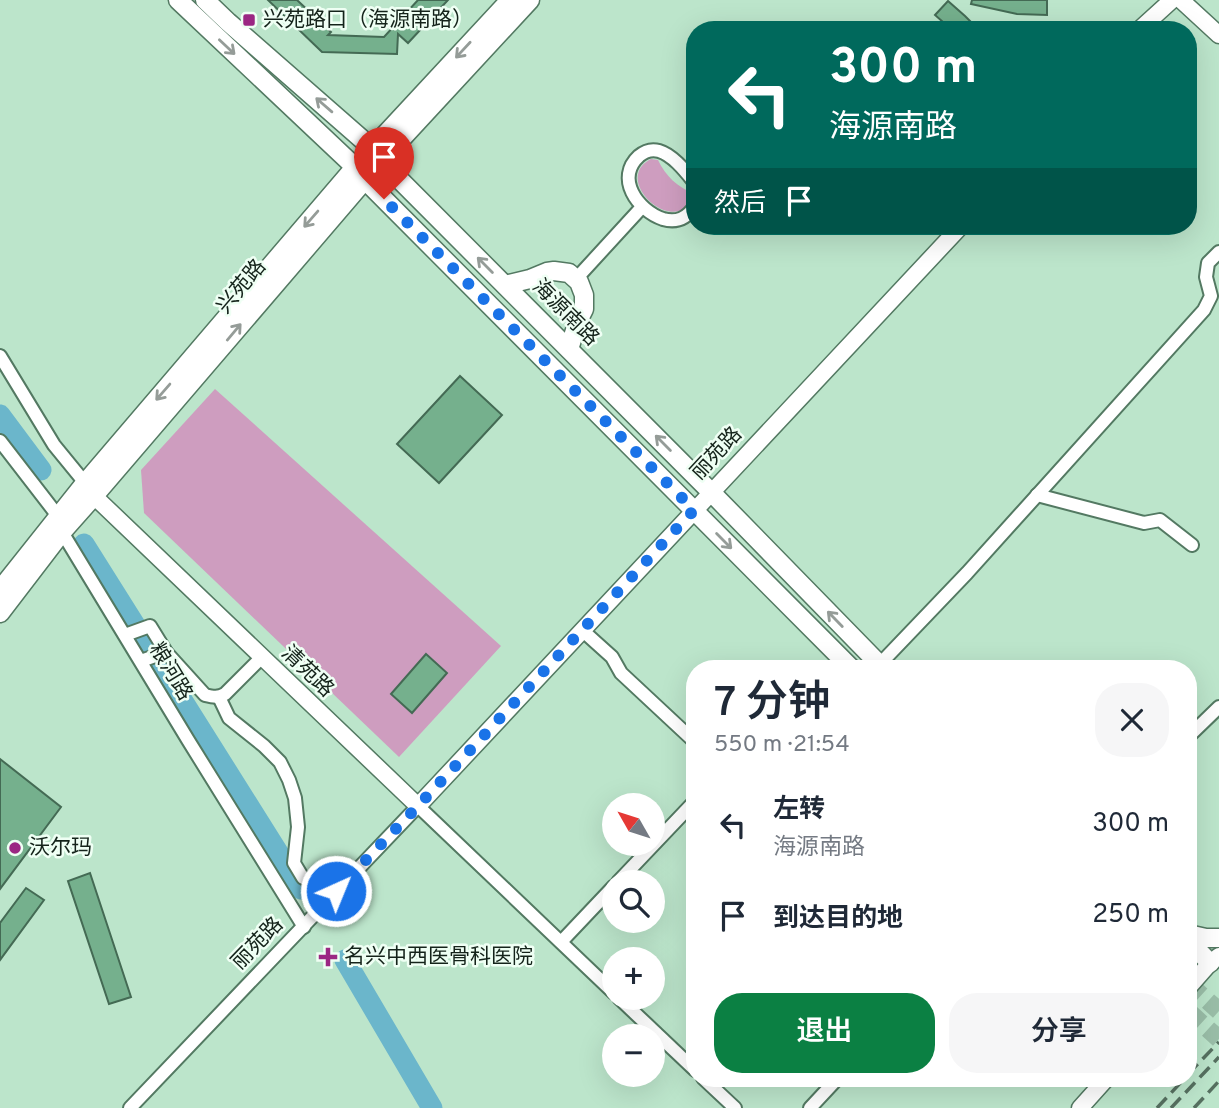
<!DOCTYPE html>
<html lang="zh">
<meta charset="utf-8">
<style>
body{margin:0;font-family:Overpass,"Noto Sans SC",sans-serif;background:#f6f6f7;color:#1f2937;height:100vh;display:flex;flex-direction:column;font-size:26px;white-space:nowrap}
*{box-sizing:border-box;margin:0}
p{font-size:23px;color:#747a83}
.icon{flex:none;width:38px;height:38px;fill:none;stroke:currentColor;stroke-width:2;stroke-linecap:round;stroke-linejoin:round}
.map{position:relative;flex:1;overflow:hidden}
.details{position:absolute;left:686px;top:660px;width:511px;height:427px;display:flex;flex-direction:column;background:#fff;border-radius:28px;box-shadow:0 7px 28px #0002}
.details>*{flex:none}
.hud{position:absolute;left:686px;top:21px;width:511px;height:214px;border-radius:28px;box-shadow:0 7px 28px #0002;background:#00695c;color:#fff;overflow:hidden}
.needle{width:46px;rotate:309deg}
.tools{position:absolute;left:602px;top:793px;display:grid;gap:14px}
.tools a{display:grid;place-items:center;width:63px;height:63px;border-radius:50%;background:#fff;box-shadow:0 7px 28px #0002;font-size:35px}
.pin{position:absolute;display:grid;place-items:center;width:60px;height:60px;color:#fff;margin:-72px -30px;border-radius:50% 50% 50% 0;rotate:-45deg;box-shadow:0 0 7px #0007}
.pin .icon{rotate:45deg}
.me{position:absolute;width:77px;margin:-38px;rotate:44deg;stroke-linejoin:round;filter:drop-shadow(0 0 5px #0008)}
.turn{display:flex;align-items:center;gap:24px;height:147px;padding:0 28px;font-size:32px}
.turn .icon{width:91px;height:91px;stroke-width:2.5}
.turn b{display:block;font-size:49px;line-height:60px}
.then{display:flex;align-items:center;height:66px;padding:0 28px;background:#0003;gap:14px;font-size:26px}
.round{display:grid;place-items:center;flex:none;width:74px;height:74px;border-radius:28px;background:#f6f6f7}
.head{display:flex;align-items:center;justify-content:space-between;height:119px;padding:0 28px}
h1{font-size:42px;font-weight:600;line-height:52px}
.primary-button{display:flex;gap:14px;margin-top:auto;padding:14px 28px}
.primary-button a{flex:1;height:80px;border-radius:28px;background:#0b8043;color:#fff;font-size:28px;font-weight:600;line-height:80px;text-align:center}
.primary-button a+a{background:#f6f6f7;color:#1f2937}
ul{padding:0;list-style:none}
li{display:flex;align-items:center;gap:21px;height:91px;padding:0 28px}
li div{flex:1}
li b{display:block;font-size:26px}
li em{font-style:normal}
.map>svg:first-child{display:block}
.green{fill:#ce9dbf}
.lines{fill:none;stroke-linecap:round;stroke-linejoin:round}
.river{stroke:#6bb6cb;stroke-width:21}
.building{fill:#75b08d;stroke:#446a54;stroke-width:2}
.secondary-tunnel{stroke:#9abea8;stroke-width:18;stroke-dasharray:18 9;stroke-linecap:butt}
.minor-casing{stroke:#537962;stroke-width:16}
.tertiary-casing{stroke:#537962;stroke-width:19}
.secondary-casing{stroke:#537962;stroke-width:21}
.minor{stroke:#fff;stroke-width:12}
.tertiary{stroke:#fff;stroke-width:16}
.secondary{stroke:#fff;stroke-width:18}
.rail{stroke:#567060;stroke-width:3.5;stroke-dasharray:14 7;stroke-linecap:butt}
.oneway{stroke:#959c98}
.route{stroke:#1a73e8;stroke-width:12;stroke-dasharray:0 21.6}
.poi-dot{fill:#9b2783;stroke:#effff4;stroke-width:2.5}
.labels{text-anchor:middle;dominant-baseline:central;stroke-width:5;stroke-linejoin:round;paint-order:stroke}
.poi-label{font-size:21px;fill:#14231a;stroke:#effff4;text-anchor:start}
.street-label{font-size:21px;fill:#14231a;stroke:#effff4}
</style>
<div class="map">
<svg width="1219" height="1108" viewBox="0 0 1219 1108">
<rect width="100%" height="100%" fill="#bce5cb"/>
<g class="green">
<path d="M651,159l7,1c8,17 19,26 36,34 -15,48 -85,-14 -43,-35z"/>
<polygon points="215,389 501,646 399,757 144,513 141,470"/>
</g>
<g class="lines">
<g class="river">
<polyline points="0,415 41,470"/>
<polyline points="84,544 301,889"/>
<polyline points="345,960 432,1108"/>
</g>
</g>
<g class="building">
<polygon points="268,0 297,0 331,32 328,35 384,37 418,0 448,0 408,43 398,34 397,54 322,52"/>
<polygon points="972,0 1047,0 1047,15 1017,14 971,4"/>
<polygon points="948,1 965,16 979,30 952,30 935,15"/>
<polygon points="460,376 502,415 439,483 397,444"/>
<polygon points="426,654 447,673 412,713 391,694"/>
<polygon points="0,759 61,807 0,889"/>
<polygon points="90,873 131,997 109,1004 68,881"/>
<polygon points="26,888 44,900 0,960 0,923"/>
</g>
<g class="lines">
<g class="secondary-tunnel">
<polyline points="1188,983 1219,1011"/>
<polyline points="1188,1011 1219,1039"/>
</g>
<defs>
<g id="minor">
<path d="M695,183c-9,-11 -22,-28 -36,-32 -7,-2 -14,0 -20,5 -24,22 -2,54 24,63 14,4 24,-1 32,-13"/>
<polyline points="576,279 642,207"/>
<polyline points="0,356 54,445 90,489"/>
<polyline points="0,441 58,516 62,532 188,740 304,927"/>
<polyline points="1037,495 1144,523 1160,520 1192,545"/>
<polyline points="582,630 612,657 621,673 695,742"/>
<path d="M125,635l25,-9 16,26 39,43c8,2 13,3 20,-1l37,-37"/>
<polyline points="141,661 166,652"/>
<polyline points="879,665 967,573 1204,310 1211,296 1206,277 1208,263 1219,252"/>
<polyline points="219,697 229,718 264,746 280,762 289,780 295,798 298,827 294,863 303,878"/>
<polyline points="1188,737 1219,707"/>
<polyline points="618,882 695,801"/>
<polyline points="561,942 614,886"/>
<polyline points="619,998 695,1070"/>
<polyline points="703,1078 735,1108"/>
<polyline points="130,1108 418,806 614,993"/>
<polyline points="810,1108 838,1078"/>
</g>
<g id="tertiary">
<polyline points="1181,0 1219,35"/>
<polyline points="1139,30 1172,0"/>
<polyline points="94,496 418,806 961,226"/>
<polyline points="1188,988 1210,963 1219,956"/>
<polyline points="1080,1108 1107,1078"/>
</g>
<g id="secondary">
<polyline points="178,0 355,167 365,180 851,668"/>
<polyline points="205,0 228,22 372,148 381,161 711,492 883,668"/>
<polyline points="505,285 530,279 547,272 554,271 569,273 579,282 584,295 584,309 578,321 569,349"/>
<polyline points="0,590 85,483 355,167 510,0"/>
<polyline points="0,613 62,532 94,496 381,161 530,0"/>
<polyline points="1188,934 1206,938 1219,938"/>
<polyline points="1188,940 1210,963"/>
</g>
</defs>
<use href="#minor" class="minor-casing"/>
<use href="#tertiary" class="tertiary-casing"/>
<use href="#secondary" class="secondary-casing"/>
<use href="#minor" class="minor"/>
<use href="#tertiary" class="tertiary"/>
<use href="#secondary" class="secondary"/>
<g class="rail">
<polyline points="1188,1074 1219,1042"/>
<polyline points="1157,1108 1185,1078"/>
<polyline points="1171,1108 1219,1057"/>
<polyline points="1194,1108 1219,1081"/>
</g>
</g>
<defs><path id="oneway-shaft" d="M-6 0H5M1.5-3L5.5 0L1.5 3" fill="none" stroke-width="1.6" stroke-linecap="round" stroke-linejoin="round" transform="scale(1.75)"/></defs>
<g class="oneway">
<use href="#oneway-shaft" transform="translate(227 47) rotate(43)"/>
<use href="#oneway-shaft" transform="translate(463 50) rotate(133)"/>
<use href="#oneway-shaft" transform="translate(324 105) rotate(-139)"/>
<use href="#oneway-shaft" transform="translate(311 219) rotate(131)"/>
<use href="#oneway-shaft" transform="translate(485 265) rotate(-135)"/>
<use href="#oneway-shaft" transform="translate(234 332) rotate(-50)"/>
<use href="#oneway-shaft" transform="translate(163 392) rotate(131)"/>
<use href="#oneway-shaft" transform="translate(663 443) rotate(-135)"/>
<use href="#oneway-shaft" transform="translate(724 541) rotate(45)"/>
<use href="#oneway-shaft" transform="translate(835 619) rotate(-134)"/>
</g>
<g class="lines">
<polyline class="route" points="336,891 418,806 694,510 384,199"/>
</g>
<g class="poi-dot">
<rect x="242" y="13" width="14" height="14" rx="3.5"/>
<circle cx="15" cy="848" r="7"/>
<path d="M324.5 946.5h7v7h7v7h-7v7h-7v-7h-7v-7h7z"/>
</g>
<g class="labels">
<g class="poi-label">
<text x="263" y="20">兴苑路口（海源南路）</text>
<text x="29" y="848">沃尔玛</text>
<text x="344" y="957">名兴中西医骨科医院</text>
</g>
<g class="street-label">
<text transform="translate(242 287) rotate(-50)">兴苑路</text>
<text transform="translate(565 313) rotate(45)">海源南路</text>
<text transform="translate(717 454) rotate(-47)">丽苑路</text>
<text transform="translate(170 672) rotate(59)">粮河路</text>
<text transform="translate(307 672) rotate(44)">清苑路</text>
<text transform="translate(258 944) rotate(-46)">丽苑路</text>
</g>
</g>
</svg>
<div class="tools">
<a><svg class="needle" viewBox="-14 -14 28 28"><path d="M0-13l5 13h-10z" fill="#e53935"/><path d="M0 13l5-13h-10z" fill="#747a83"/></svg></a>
<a><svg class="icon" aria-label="search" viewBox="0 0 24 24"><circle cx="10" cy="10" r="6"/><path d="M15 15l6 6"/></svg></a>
<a>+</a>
<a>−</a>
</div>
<div class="pin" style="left:384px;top:199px;background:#d93025"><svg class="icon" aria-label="arrive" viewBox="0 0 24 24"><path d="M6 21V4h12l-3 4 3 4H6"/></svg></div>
<svg class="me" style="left:336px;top:891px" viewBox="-20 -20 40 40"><circle r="17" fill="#1a73e8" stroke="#fff" stroke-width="3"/><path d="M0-11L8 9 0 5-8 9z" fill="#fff"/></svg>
<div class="hud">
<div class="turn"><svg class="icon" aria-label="left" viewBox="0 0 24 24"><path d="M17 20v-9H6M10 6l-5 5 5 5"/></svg><div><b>300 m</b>海源南路</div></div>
<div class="then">然后<svg class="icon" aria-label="arrive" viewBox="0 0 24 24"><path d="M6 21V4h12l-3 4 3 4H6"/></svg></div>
</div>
<section class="details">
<div class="head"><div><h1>7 分钟</h1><p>550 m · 21:54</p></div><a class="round"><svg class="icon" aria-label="close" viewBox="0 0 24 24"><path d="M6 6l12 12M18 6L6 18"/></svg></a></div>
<ul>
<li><svg class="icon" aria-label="left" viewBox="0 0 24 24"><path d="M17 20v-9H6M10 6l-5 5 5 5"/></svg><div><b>左转</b><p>海源南路</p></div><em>300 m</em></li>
<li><svg class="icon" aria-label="arrive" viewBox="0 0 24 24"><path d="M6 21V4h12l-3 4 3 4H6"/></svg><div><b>到达目的地</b></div><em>250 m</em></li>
</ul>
<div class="primary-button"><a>退出</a><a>分享</a></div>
</section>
</div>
